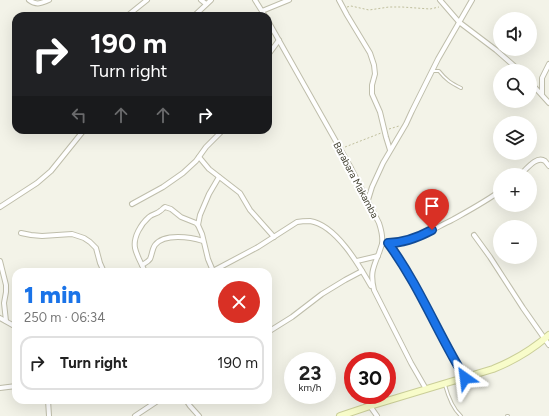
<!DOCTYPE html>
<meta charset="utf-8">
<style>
body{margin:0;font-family:Figtree,sans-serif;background:#f6f6f6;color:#222;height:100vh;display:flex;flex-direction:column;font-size:15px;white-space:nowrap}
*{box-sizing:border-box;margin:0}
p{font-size:13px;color:#767676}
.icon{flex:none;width:22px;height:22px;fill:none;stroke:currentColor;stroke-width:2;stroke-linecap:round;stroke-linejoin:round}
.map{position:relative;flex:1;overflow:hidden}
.panel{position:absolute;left:12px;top:268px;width:260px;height:136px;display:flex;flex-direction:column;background:#fff;border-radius:12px;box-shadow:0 4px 16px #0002}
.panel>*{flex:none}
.guide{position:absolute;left:12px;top:12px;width:260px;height:122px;border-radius:12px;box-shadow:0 4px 16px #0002;background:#202124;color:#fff;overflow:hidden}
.tools{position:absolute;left:493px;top:12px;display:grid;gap:8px}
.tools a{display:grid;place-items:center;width:44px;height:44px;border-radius:50%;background:#fff;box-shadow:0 4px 16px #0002;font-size:20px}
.speed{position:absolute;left:284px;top:352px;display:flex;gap:8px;font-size:20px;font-weight:700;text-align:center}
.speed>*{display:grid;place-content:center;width:52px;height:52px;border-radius:50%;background:#fff;box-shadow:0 4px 16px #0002;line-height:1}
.speed small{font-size:10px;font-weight:400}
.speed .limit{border:6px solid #d22;background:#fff;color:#111}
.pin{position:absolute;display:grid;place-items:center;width:34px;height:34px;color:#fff;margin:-41px -17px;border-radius:50% 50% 50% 0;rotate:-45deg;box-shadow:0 0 4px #0007}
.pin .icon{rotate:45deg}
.me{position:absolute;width:44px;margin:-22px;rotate:329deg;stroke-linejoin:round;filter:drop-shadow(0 0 3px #0008)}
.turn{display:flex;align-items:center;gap:14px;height:84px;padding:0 12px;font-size:18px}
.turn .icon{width:52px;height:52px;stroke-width:2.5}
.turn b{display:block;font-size:28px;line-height:34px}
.lanes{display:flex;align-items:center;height:38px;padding:0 12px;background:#0003;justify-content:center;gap:20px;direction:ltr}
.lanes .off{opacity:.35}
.round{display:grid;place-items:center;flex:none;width:42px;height:42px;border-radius:21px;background:#f6f6f6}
.headline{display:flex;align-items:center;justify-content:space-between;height:68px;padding:0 12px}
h1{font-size:24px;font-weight:800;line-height:30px;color:#1a73e8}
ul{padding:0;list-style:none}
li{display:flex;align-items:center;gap:12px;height:54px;margin:0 8px 6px;padding:0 4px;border:2px solid #e0e0e0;border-radius:12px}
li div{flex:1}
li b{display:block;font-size:15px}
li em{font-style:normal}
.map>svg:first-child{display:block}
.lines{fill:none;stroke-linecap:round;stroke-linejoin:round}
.lane-casing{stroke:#bfbeab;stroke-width:4}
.street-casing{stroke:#bfbeab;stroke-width:6}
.secondary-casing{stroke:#cace98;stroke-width:8}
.path{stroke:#c0bf9d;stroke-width:1;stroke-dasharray:2 2;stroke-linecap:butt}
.lane{stroke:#fff;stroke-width:2}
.street{stroke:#fff;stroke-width:4}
.secondary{stroke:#f8fcca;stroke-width:6}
.route-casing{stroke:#114b97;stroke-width:10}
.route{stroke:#1a73e8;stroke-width:7}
.labels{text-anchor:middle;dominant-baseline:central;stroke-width:4;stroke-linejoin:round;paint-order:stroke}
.street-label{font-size:10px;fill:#474637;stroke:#fff}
</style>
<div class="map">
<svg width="549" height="416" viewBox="0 0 549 416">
<rect width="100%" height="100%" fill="#f3f3e8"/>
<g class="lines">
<defs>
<g id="lane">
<path d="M433,71h6c7,9 12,12 22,17"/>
<path d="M445,385c3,11 7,23 16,31"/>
<polyline points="507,416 508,416"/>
</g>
<g id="street">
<path d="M29,0c8,6 12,3 20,0"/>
<polyline points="201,0 206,4"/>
<polyline points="255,0 265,16"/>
<polyline points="339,0 347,15 370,53 374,65 375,74 372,85 372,94 380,112 386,137 390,150"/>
<polyline points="440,0 459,22 496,50 520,71"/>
<polyline points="262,11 289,0"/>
<polyline points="127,16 147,0"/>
<polyline points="194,16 211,0"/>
<path d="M268,21l83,147 28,55c2,6 4,14 3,21 -1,3 -2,6 -3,9 -6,15 -9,20 -5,37l37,73 15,26"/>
<polyline points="268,55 279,40"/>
<polyline points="530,82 549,103"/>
<polyline points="542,94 542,78 549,64"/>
<polyline points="199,157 209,169 240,193 250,210 274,237"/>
<path d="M520,175c6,-5 16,-20 25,-14 0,0 4,5 4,5"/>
<polyline points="368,200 372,187 383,163 406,124 412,111 438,59 472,0"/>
<polyline points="132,204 163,187 183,173 196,161 206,147 220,133 222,130"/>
<polyline points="0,207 37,183 51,171 84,130"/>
<polyline points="198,225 200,215 209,194 219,177"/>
<polyline points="21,233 31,235 42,236 72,234 84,238 90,242 96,248 100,263 104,272"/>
<polyline points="474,235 490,257 523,308 549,345"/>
<path d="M388,243c24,0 43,-13 64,-23 16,-9 33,-18 48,-29"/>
<path d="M382,244l6,-1c31,42 50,91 77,135"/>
<polyline points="0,261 6,285 6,292 4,303 6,321"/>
<polyline points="357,261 378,256"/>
<path d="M142,265c3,-2 6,-3 8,-6 2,-4 2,-10 5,-14 9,-12 36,-8 48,-4"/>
<path d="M145,272c-3,-8 -8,-15 -10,-24 -2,-11 6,-24 14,-31 3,-3 8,-3 11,-6 2,-1 3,-3 5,-4l6,2 10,8 15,6 2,2 4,9 6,25 5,12"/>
<path d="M211,272l47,-25 39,-25c5,-1 8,-1 13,-1 26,4 49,44 61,65"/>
<polyline points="0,318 16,327"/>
<polyline points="268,332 292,317 322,294 345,280 362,271"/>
<polyline points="0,388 16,386"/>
<polyline points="48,400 49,416"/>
<polyline points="186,400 190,406 199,416"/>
<polyline points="370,406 377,416"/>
<polyline points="135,416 159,400"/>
</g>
<path id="secondary" d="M340,416l30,-10 123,-37c20,-8 40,-20 56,-34"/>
</defs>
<use href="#lane" class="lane-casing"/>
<use href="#street" class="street-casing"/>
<use href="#secondary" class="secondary-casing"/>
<g class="path">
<polyline points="347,7 351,6 369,10 389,7 402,7 430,9 439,7"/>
<polyline points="389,129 399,126"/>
<polyline points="345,147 381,133"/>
</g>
<use href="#lane" class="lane"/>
<use href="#street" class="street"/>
<use href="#secondary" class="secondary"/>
</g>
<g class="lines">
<defs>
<path id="route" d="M432,230c-15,8 -28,13 -44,13 31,42 50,91 77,135"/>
</defs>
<use href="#route" class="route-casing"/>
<use href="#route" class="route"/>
</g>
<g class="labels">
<g class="street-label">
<text transform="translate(356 180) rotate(62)">Barabara Makamba</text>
</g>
</g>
</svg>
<div class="tools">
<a><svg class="icon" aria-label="sound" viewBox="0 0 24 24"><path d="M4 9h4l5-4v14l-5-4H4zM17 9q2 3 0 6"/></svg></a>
<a><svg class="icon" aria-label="search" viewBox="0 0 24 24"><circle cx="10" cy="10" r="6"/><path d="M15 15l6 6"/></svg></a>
<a><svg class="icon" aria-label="layers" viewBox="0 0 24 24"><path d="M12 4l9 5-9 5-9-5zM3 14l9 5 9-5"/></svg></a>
<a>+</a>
<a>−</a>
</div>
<div class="speed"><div>23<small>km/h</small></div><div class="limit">30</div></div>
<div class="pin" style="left:432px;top:230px;background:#d93025"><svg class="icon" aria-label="arrive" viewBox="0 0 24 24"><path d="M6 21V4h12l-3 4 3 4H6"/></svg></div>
<svg class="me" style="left:465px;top:378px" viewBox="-20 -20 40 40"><path d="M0-17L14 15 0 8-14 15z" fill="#1a73e8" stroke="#fff" stroke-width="4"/></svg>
<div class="guide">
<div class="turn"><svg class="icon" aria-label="right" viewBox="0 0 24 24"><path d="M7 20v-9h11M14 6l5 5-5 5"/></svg><div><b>190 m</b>Turn right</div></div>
<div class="lanes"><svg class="icon off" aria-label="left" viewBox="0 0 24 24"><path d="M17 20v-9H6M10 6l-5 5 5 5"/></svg><svg class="icon off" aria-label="ahead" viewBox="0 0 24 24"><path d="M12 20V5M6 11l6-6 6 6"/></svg><svg class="icon off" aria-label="ahead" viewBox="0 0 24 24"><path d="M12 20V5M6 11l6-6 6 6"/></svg><svg class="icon" aria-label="right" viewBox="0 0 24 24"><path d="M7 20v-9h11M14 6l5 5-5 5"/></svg></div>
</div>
<section class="panel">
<div class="headline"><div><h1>1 min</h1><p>250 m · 06:34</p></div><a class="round" style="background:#d93025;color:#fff"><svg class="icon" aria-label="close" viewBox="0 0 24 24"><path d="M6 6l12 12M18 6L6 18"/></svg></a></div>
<ul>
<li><svg class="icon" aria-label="right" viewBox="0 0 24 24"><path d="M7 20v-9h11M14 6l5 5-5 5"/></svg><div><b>Turn right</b></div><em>190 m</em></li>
</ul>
</section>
</div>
